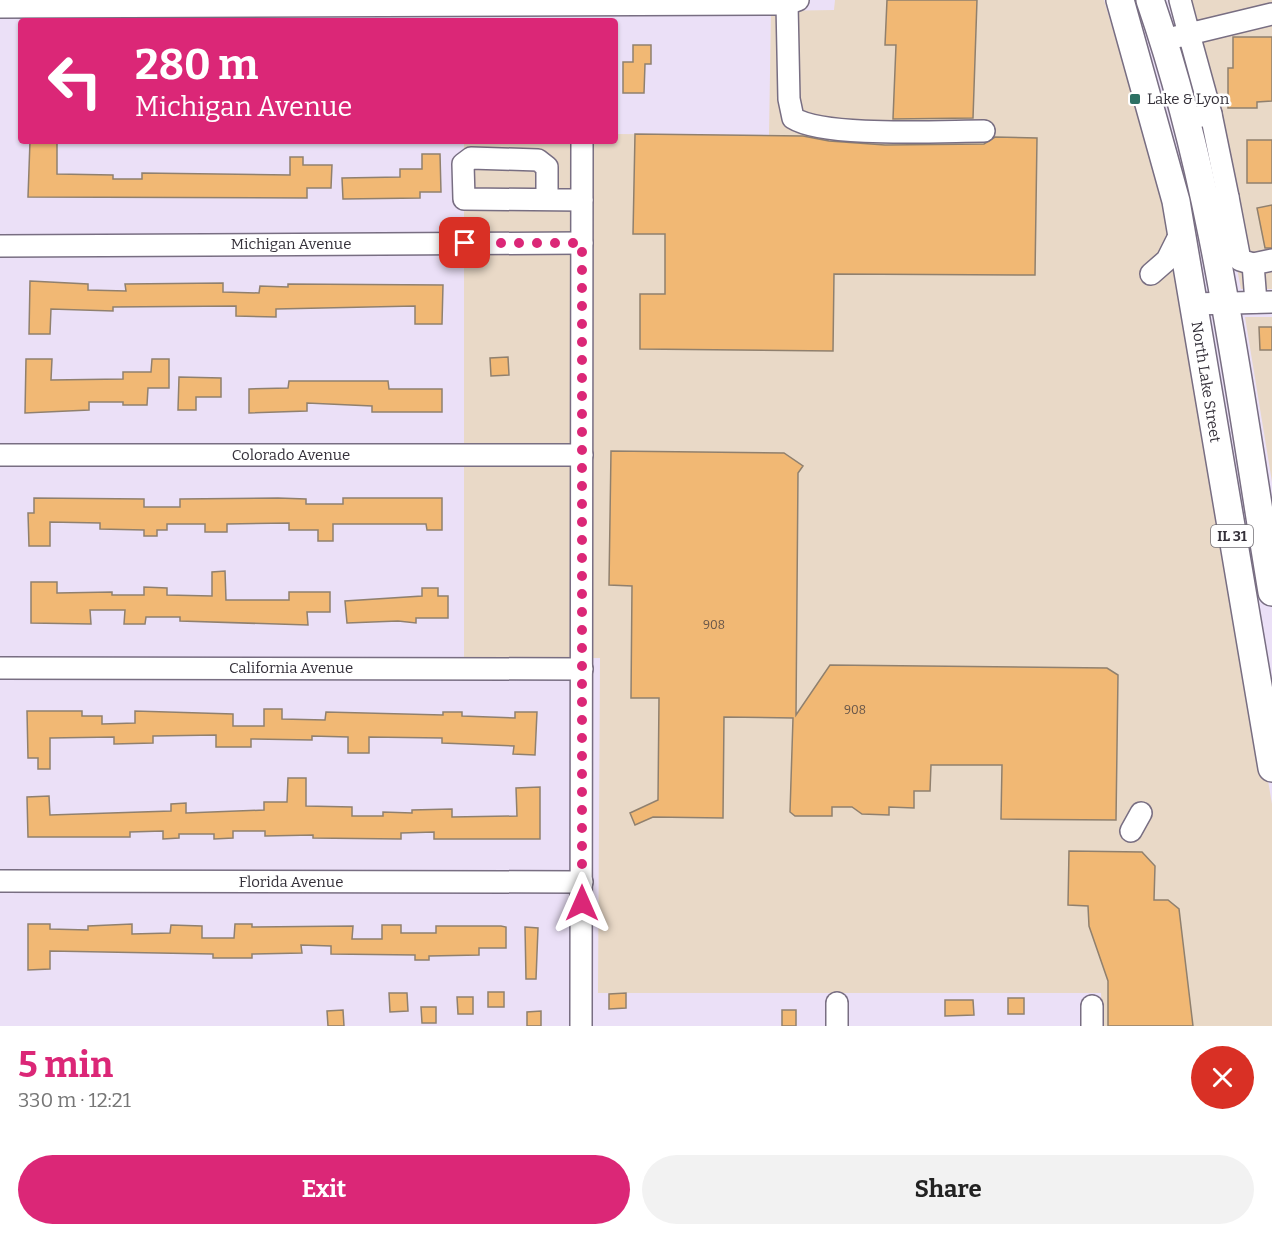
<!DOCTYPE html>
<meta charset="utf-8">
<style>
body{margin:0;font-family:Bitter,serif;background:#f2f2f2;color:#222;height:100vh;display:flex;flex-direction:column;font-size:22px;white-space:nowrap}
*{box-sizing:border-box;margin:0}
p{font-size:20px;color:#767676}
.icon{flex:none;width:33px;height:33px;fill:none;stroke:currentColor;stroke-width:2;stroke-linecap:round;stroke-linejoin:round}
.map{position:relative;height:1026px;overflow:hidden}
.drawer{display:flex;flex-direction:column;background:#fff;flex:1}
.drawer>*{flex:none}
.hud{position:absolute;left:18px;top:18px;width:600px;height:126px;border-radius:6px;box-shadow:0 2px 4px #0004;background:#db2777;color:#fff;overflow:hidden}
.pin{position:absolute;display:grid;place-items:center;width:51px;height:51px;color:#fff;margin:-26px;border-radius:12px;box-shadow:0 3px 9px #0006}
.me{position:absolute;width:66px;margin:-33px;rotate:0deg;stroke-linejoin:round;filter:drop-shadow(0 0 4px #0008)}
.turn{display:flex;align-items:center;gap:21px;height:126px;padding:0 18px;font-size:27px}
.turn .icon{width:78px;height:78px;stroke-width:2.5}
.turn b{display:block;font-size:42px;line-height:51px}
.round{display:grid;place-items:center;flex:none;width:63px;height:63px;border-radius:32px;background:#f2f2f2}
.head{display:flex;align-items:center;justify-content:space-between;height:102px;padding:0 18px}
h1{font-size:36px;font-weight:700;line-height:45px;color:#db2777}
.button{display:flex;gap:12px;margin-top:auto;padding:12px 18px}
.button a{flex:1;height:69px;border-radius:36px;background:#db2777;color:#fff;font-size:24px;font-weight:700;line-height:69px;text-align:center}
.button a+a{background:#f2f2f2;color:#222}
.map>svg:first-child{display:block}
.commercial{fill:#e9d9c7}
.building{fill:#f1b874;stroke:#90806e;stroke-width:1.5}
.lines{fill:none;stroke-linecap:round;stroke-linejoin:round}
.minor-casing{stroke:#786e82;stroke-width:24}
.major-casing{stroke:#786e82;stroke-width:30}
.minor{stroke:#fff;stroke-width:21}
.major{stroke:#fff;stroke-width:27}
.route{stroke:#db2777;stroke-width:10;stroke-dasharray:0 18}
.poi-dot{fill:#2d7164;stroke:#fff;stroke-width:2}
.labels{text-anchor:middle;dominant-baseline:central;stroke-width:5;stroke-linejoin:round;paint-order:stroke}
.number-label{font-size:12px;fill:#645348}
.shield{fill:#fff;stroke:#726f75;stroke-width:1.5}
.shield-label{font-size:14px;font-weight:bold;fill:#35313a}
.poi-label{font-size:15px;fill:#35313a;stroke:#fff;text-anchor:start}
.street-label{font-size:15px;fill:#35313a;stroke:#fff}
</style>
<div class="map">
<svg width="1272" height="1026" viewBox="0 0 1272 1026">
<rect width="100%" height="100%" fill="#ebe0f7"/>
<g class="commercial">
<polygon points="835,0 1104,0 1176,239 1272,804 1272,1026 1102,1026 1101,993 598,993 600,658 464,660 464,141 615,141 615,134 769,135 771,11 834,10"/>
<polygon points="1173,0 1272,0 1272,289 1241,289 1208,123"/>
<polygon points="1245,317 1272,317 1272,482"/>
</g>
<g class="building">
<polygon points="887,0 977,0 973,118 893,119 896,45 885,45"/>
<polygon points="1233,37 1272,37 1272,101 1257,102 1257,108 1228,108 1228,68 1233,68"/>
<polygon points="633,45 651,45 651,64 645,64 644,93 623,93 623,62 633,62"/>
<polygon points="635,134 803,136 829,141 885,145 984,144 995,137 1037,138 1035,275 834,274 833,351 640,349 640,294 665,294 665,234 633,234"/>
<rect x="1247" y="140" width="25" height="43"/>
<polygon points="30,141 57,142 57,174 113,175 113,179 142,179 142,173 290,175 290,157 303,157 303,165 332,165 331,188 307,188 307,198 28,197"/>
<polygon points="422,154 440,154 441,192 420,192 420,198 343,199 342,178 400,177 400,169 422,169"/>
<polygon points="1272,205 1272,248 1265,248 1257,208"/>
<polygon points="30,281 88,284 88,290 126,291 125,284 223,283 223,292 259,293 260,286 288,287 288,284 443,285 442,324 415,324 415,306 276,309 276,317 236,316 236,306 113,307 113,311 51,309 50,334 29,334"/>
<polygon points="1259,327 1272,327 1272,350 1260,350"/>
<polygon points="508,357 509,375 491,376 490,358"/>
<polygon points="26,359 52,359 51,380 123,379 123,372 151,372 152,359 169,359 169,388 148,388 147,405 123,405 123,402 89,402 89,410 25,413"/>
<polygon points="179,377 221,378 221,397 196,397 196,410 178,410"/>
<polygon points="289,381 388,381 389,389 442,389 442,412 372,412 372,406 307,403 307,411 249,413 249,389 288,388"/>
<polygon points="611,451 784,453 803,466 798,473 796,715 830,665 1107,668 1118,675 1116,820 1001,819 1002,765 931,765 930,791 914,791 914,808 889,807 889,815 862,814 852,807 832,807 832,816 795,816 790,812 793,718 724,717 723,818 653,817 635,825 630,813 658,800 659,698 631,698 632,586 609,585"/>
<polygon points="34,498 144,499 144,507 180,507 180,499 278,498 306,499 306,504 343,504 343,498 442,498 442,530 427,530 426,524 333,524 333,541 318,541 318,530 289,530 289,523 227,524 227,532 205,532 205,524 167,524 167,530 157,530 157,536 144,536 144,530 100,529 100,523 50,522 50,546 29,546 28,513 34,513"/>
<polygon points="225,571 226,600 289,600 289,592 330,592 330,612 307,612 308,625 180,621 180,617 146,617 145,624 124,624 125,610 90,610 91,624 31,623 31,582 57,582 57,593 112,592 112,595 144,595 144,587 167,588 167,595 212,596 212,572"/>
<polygon points="422,588 438,588 438,596 448,596 448,618 416,618 416,623 398,621 347,623 345,601 422,596"/>
<polygon points="264,709 282,709 282,719 325,720 326,712 443,715 443,712 462,712 462,716 515,718 515,712 537,712 535,755 513,754 514,746 442,743 442,738 369,737 369,753 348,753 348,737 312,736 312,740 251,739 251,747 216,747 216,735 153,736 153,743 114,744 114,737 50,738 50,769 38,769 38,758 28,758 27,711 82,711 82,716 102,716 102,724 135,723 135,711 233,714 233,726 264,726"/>
<polygon points="288,778 306,778 306,806 352,807 352,816 383,816 383,812 412,813 412,810 452,809 452,817 517,816 516,788 540,787 540,839 434,839 434,832 401,833 401,839 313,838 313,835 265,836 265,831 233,831 233,838 214,839 214,834 179,834 179,838 163,839 163,831 130,832 130,837 28,837 27,797 49,796 50,815 171,811 171,804 186,803 186,813 264,810 264,802 287,802"/>
<polygon points="1069,851 1142,852 1155,866 1154,900 1168,900 1179,909 1193,1026 1108,1026 1108,981 1089,926 1088,906 1068,905"/>
<polygon points="28,924 50,924 50,929 88,930 88,926 132,924 132,934 170,933 171,925 202,926 202,938 234,938 235,924 252,924 252,927 353,926 352,939 382,939 382,925 401,925 401,933 436,933 436,926 501,926 506,927 506,948 479,948 479,955 429,956 429,960 415,960 415,955 331,954 331,946 301,945 302,953 252,954 252,958 213,958 213,954 50,951 50,969 28,970"/>
<polygon points="525,927 538,928 536,979 526,979"/>
<rect x="488" y="992" width="16" height="15"/>
<polygon points="389,993 407,993 408,1011 390,1012"/>
<polygon points="626,993 626,1008 609,1009 609,994"/>
<polygon points="457,997 473,997 473,1014 458,1014"/>
<rect x="1008" y="998" width="16" height="16"/>
<polygon points="945,1000 973,1000 974,1015 945,1016"/>
<polygon points="421,1007 436,1007 436,1023 422,1023"/>
<polygon points="343,1010 344,1026 328,1026 327,1011"/>
<rect x="782" y="1010" width="14" height="16"/>
<polygon points="541,1011 541,1026 527,1026 527,1012"/>
</g>
<g class="lines">
<defs>
<g id="minor">
<polyline points="1180,0 1189,34 1272,14"/>
<path d="M787,4l2,95 4,19c32,20 149,13 191,13"/>
<polyline points="0,7 787,4 798,0"/>
<polyline points="1176,37 1189,34 1211,114"/>
<polyline points="1187,119 1211,114 1228,197"/>
<polyline points="547,199 547,167 538,160 471,158 463,164 464,199 582,200"/>
<polyline points="1214,200 1228,197 1240,260 1253,264"/>
<polyline points="0,246 582,243"/>
<polyline points="1151,274 1167,260 1180,234"/>
<polyline points="1256,302 1253,264 1272,260"/>
<polyline points="1193,304 1272,302"/>
<polyline points="0,455 582,455"/>
<polyline points="0,668 582,669"/>
<polyline points="1131,831 1141,813"/>
<polyline points="0,881 582,882"/>
<polyline points="837,1003 837,1026"/>
<polyline points="1092,1006 1092,1026"/>
<polyline points="581,1026 582,141"/>
</g>
<g id="major">
<polyline points="1120,0 1176,201 1272,768"/>
<path d="M1150,0c66,190 89,394 122,592"/>
</g>
</defs>
<use href="#minor" class="minor-casing"/>
<use href="#major" class="major-casing"/>
<use href="#minor" class="minor"/>
<use href="#major" class="major"/>
</g>
<g class="lines">
<polyline class="route" points="465,243 582,243 582,903"/>
</g>
<rect class="poi-dot" x="1129" y="93" width="12" height="12" rx="3"/>
<g class="labels">
<g class="number-label">
<text x="714" y="625">908</text>
<text x="855" y="710">908</text>
</g>
<rect class="shield" x="1211" y="525" width="42" height="22" rx="4.5"/>
<g class="shield-label">
<text x="1232" y="536">IL 31</text>
</g>
<g class="poi-label">
<text x="1147" y="99">Lake &amp; Lyon</text>
</g>
<g class="street-label">
<text x="291" y="244">Michigan Avenue</text>
<text transform="translate(1206 382) rotate(81)">North Lake Street</text>
<text x="291" y="455">Colorado Avenue</text>
<text x="291" y="668">California Avenue</text>
<text x="291" y="882">Florida Avenue</text>
</g>
</g>
</svg>
<div class="pin" style="left:465px;top:243px;background:#d93025"><svg class="icon" aria-label="arrive" viewBox="0 0 24 24"><path d="M6 21V4h12l-3 4 3 4H6"/></svg></div>
<svg class="me" style="left:582px;top:903px" viewBox="-20 -20 40 40"><path d="M0-17L14 15 0 8-14 15z" fill="#db2777" stroke="#fff" stroke-width="4"/></svg>
<div class="hud">
<div class="turn"><svg class="icon" aria-label="left" viewBox="0 0 24 24"><path d="M17 20v-9H6M10 6l-5 5 5 5"/></svg><div><b>280 m</b>Michigan Avenue</div></div>
</div>
</div>
<section class="drawer">
<div class="head"><div><h1>5 min</h1><p>330 m · 12:21</p></div><a class="round" style="background:#d93025;color:#fff"><svg class="icon" aria-label="close" viewBox="0 0 24 24"><path d="M6 6l12 12M18 6L6 18"/></svg></a></div>
<div class="button"><a>Exit</a><a>Share</a></div>
</section>
